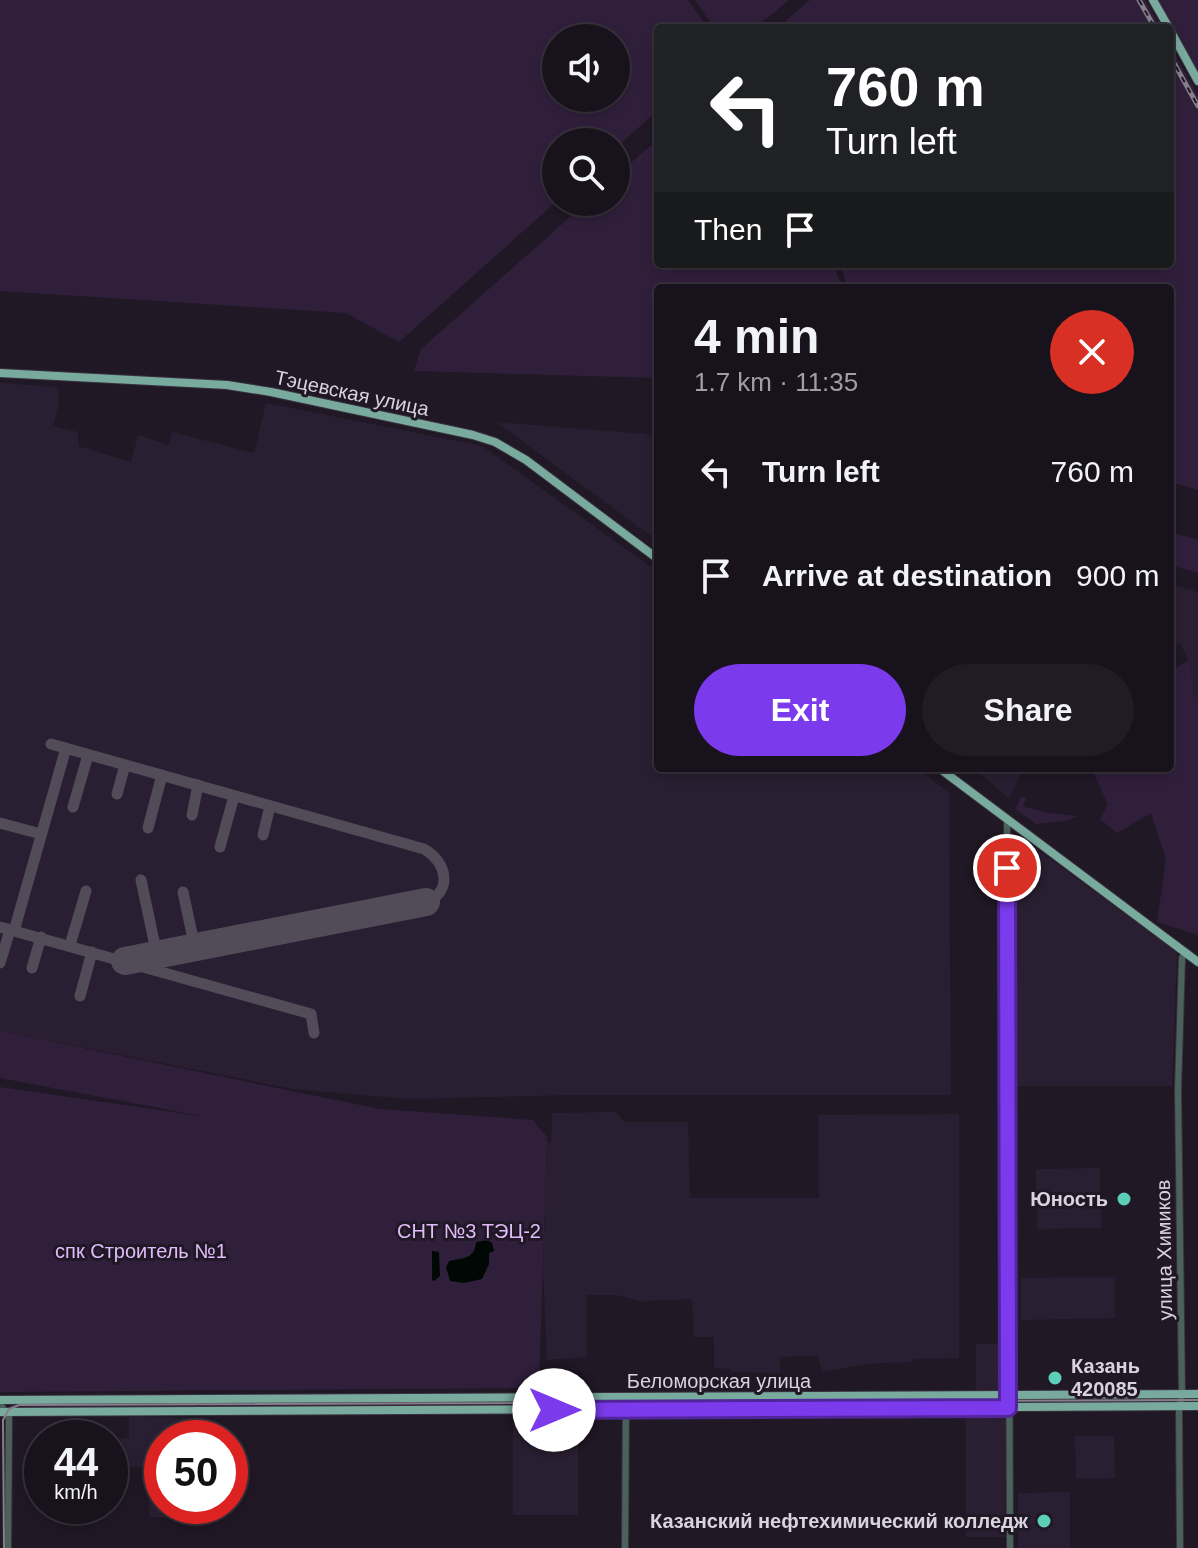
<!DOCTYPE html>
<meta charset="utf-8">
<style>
body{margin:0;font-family:Arial,sans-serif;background:#211b25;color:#f1f3f6;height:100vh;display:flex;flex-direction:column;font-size:30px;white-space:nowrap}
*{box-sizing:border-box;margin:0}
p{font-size:26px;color:#9f9ea3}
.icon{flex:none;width:44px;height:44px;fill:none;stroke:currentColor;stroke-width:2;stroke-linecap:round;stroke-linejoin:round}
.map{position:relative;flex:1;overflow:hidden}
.sheet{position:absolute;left:654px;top:284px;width:520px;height:488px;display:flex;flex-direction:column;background:#18121c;border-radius:8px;box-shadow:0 4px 12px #0003,0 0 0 2px #36323b}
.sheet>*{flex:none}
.guide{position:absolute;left:654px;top:24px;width:520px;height:244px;border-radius:8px;box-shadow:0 4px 12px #0003,0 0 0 2px #36323b;background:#202124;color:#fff;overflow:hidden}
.fabs{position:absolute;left:542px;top:24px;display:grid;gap:16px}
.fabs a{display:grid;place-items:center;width:88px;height:88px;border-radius:50%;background:#18121c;box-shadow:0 4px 12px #0003,0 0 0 2px #36323b;font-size:40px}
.speed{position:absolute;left:24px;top:1420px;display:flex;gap:16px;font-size:40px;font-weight:700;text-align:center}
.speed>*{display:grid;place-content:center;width:104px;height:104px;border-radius:50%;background:#18121c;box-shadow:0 4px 12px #0003,0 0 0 2px #36323b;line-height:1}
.speed small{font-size:20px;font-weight:400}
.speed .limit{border:12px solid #d22;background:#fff;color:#111}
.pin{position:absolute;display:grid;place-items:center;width:68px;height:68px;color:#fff;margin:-34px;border:4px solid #fff;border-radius:50%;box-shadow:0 2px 8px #0007}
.me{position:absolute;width:88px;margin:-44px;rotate:90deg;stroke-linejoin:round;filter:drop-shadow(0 0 6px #0008)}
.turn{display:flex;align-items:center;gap:28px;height:168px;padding:0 40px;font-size:36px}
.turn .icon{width:104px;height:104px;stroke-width:2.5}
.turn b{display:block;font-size:56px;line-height:68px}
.then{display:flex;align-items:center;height:76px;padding:0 40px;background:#0003;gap:16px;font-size:30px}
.round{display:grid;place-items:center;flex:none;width:84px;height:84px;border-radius:42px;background:#211b25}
.headline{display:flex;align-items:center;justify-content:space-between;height:136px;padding:0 40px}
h1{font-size:48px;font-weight:800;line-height:60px}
.primary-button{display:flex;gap:16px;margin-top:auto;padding:16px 40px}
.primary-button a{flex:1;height:92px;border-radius:48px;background:#7c3aed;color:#fff;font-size:32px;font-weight:800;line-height:92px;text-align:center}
.primary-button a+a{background:#211b25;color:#f1f3f6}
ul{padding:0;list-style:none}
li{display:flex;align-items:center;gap:24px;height:104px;padding:0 40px}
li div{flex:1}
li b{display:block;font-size:30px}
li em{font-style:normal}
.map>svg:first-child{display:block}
.built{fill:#2a1f32}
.green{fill:#301f3b;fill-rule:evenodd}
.water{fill:#000806}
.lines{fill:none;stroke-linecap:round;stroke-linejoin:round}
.taxiway{stroke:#524c58;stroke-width:11}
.runway{stroke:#524c58;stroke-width:28}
.minor-casing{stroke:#3a323f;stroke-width:8}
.major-casing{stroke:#3a323f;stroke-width:10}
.minor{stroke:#4b625c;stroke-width:6}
.major{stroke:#79aa9e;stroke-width:8}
.tram{stroke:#857f8a;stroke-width:2}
.rail-casing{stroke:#857f8a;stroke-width:5}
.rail{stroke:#201825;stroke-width:2;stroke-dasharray:6;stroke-linecap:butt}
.route-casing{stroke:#51269a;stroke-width:20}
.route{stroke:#7c3aed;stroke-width:14}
.poi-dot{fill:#5dceb8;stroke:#201825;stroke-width:3}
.labels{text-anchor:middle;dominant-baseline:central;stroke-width:6;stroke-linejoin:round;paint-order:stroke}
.street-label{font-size:20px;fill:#d8d3dc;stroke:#201825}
.poi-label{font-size:20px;font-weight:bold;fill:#d8d3dc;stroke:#201825;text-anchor:end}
.park-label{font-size:20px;fill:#dfbbfa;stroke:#201825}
</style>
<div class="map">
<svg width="1198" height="1548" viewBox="0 0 1198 1548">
<rect width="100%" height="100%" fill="#201825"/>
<g class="built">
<polygon points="0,383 57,387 59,403 53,426 78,432 78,446 131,462 138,435 169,445 172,432 254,453 266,403 482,446 658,572 658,768 917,768 949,793 951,1095 570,1095 409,1099 292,1089 0,1031"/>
<polygon points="496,422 646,434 658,437 658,541"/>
<polygon points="1170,584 1198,592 1198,699 1195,699 1189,660 1180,643 1170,648"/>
<polygon points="973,768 1024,768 1009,798"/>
<polygon points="1017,840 1024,840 1177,952 1172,1086 1010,1086 1012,845"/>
<polygon points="616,1112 624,1122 688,1122 690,1198 819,1198 818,1115 959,1114 959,1358 914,1359 912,1362 865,1364 822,1372 818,1356 780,1357 780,1373 731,1372 730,1369 714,1368 714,1337 694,1337 692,1299 642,1301 616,1295 587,1295 587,1357 547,1360 543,1269 547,1142 551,1143 552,1113"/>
<polygon points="1100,1168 1101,1228 1037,1229 1036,1169"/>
<polygon points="1115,1277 1115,1318 1021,1320 1021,1278"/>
<polygon points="976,1344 1004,1344 1005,1391 976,1391"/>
<polygon points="966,1412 1006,1414 1005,1537 966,1537"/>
<polygon points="129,1417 195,1418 195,1438 162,1438 162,1506 195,1506 195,1517 149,1517 148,1467 120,1467 121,1438 129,1438"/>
<rect x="513" y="1417" width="65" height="98"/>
<polygon points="1075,1436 1114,1436 1115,1478 1076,1479"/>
<polygon points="1070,1492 1070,1548 1018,1548 1018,1493"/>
</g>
<g class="green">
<path d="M0,0h688l20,28h-50v82l-42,38v-6h-60v60l-157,140 -53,-29 -346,-22zM556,38h60v60h-60z"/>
<polygon points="695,0 789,0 755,28 714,28"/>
<polygon points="810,0 1145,0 1161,28 777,28"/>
<polygon points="1158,0 1198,0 1198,75"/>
<polygon points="1170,45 1198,96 1198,490 1170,482 1170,288 848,288 840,264 1170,264"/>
<polygon points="658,139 658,264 833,264 842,288 658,288 658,378 414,371 421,349 587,202 616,202 616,176"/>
<polygon points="1170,532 1198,540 1198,573 1170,565"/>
<polygon points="1189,660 1195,698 1198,699 1198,935 1157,922 1166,859 1151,813 1117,833 1100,819 1108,804 1091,768 1170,768 1170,672"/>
<polygon points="1022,796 1026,799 1023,806 1047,813 1077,816 1065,821 1036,824 1015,809"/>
<polygon points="0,1031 380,1109 533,1120 547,1137 539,1388 0,1392 0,1087 207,1117 0,1078"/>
<polygon points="623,1400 624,1408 202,1409 202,1401"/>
<rect x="10" y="1401" width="188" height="8"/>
</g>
<g class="water">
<path d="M487,1240l5,3 2,8 -5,2v11l-7,15 -18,4 -14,-2 -4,-14 3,-6c14,-3 26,-2 27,-19z"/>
<polygon points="432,1251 439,1252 440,1276 434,1281 432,1280"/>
</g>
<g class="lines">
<g class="taxiway">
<path d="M51,744l373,105c22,12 30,42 2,53"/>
<polyline points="117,794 125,765"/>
<polyline points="73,807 88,755"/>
<polyline points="192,815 198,785"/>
<polyline points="0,823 41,834"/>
<polyline points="148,828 162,775"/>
<polyline points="263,835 270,806"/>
<polyline points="220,847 234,796"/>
<polyline points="141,880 157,955"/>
<polyline points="183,892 195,948"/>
<polyline points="0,927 311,1014 314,1033"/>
<polyline points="14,931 66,748"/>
<polyline points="70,945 86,891"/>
<polyline points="0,963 10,930"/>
<polyline points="32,968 41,937"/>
<polyline points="80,996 92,952"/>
</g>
<polyline class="runway" points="125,961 426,902"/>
<defs>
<g id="minor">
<polyline points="1007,819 1010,1548"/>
<polyline points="0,1404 9,1417 8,1548"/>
<polyline points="625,1548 626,1397"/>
<polyline points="1180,1548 1179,1411 1182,1394 1178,1090 1182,958 1185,953"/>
</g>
<g id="major">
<polyline points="1153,0 1169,28"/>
<polyline points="1170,30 1198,81"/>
<polyline points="0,373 227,385 271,392 473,435 495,442 526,460 658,559"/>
<polyline points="939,768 1198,962"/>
<polyline points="0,1400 1198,1394"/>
<polyline points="0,1412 1198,1406"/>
</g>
</defs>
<use href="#minor" class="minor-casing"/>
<use href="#major" class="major-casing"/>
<use href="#minor" class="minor"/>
<use href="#major" class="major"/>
<polyline class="tram" points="4,1548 3,1420 9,1409 19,1405 1198,1400"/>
<defs>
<g id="rail">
<polyline points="1139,0 1155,28"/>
<polyline points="1170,56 1198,106"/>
</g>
</defs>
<use href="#rail" class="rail-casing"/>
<use href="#rail" class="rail"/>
</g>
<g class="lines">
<defs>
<polyline id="route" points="554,1410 1008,1408 1007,868"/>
</defs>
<use href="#route" class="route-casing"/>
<use href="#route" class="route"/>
</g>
<g class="poi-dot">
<circle cx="1124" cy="1199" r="8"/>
<circle cx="1055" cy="1378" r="8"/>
<circle cx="1044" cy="1521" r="8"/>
</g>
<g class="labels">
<g class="street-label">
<text transform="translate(352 393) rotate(12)">Тэцевская улица</text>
<text transform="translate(1164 1250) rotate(-91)">улица Химиков</text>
<text x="719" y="1381">Беломорская улица</text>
</g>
<g class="poi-label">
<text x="1108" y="1199">Юность</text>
<text x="1071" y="1366" text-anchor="start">Казань<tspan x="1071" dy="23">420085</tspan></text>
<text x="1028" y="1521">Казанский нефтехимический колледж</text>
</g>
<g class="park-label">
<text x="469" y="1231">СНТ №3 ТЭЦ-2</text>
<text x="141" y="1251">спк Строитель №1</text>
</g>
</g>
</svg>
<div class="fabs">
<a><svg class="icon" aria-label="sound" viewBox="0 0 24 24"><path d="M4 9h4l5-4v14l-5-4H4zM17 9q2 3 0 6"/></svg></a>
<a><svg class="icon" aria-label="search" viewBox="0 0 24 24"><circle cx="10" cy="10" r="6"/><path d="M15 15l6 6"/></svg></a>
</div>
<div class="speed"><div>44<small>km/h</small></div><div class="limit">50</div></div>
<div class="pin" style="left:1007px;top:868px;background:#d93025"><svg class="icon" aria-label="arrive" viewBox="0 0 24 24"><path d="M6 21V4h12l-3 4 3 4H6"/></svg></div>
<svg class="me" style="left:554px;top:1410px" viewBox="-20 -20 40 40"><circle r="19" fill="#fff"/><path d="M0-13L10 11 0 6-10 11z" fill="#7c3aed"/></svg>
<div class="guide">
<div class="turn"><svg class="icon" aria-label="left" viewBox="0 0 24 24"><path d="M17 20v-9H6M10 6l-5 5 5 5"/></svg><div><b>760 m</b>Turn left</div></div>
<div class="then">Then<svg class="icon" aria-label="arrive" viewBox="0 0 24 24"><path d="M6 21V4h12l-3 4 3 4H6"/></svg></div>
</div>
<section class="sheet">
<div class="headline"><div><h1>4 min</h1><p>1.7 km · 11:35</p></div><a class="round" style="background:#d93025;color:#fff"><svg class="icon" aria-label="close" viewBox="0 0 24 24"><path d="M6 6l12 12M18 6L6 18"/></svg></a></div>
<ul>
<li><svg class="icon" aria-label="left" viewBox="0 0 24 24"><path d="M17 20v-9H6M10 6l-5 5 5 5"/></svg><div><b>Turn left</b></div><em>760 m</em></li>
<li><svg class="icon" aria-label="arrive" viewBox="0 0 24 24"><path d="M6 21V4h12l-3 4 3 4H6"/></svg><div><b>Arrive at destination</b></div><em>900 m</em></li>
</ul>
<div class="primary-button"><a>Exit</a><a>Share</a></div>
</section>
</div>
